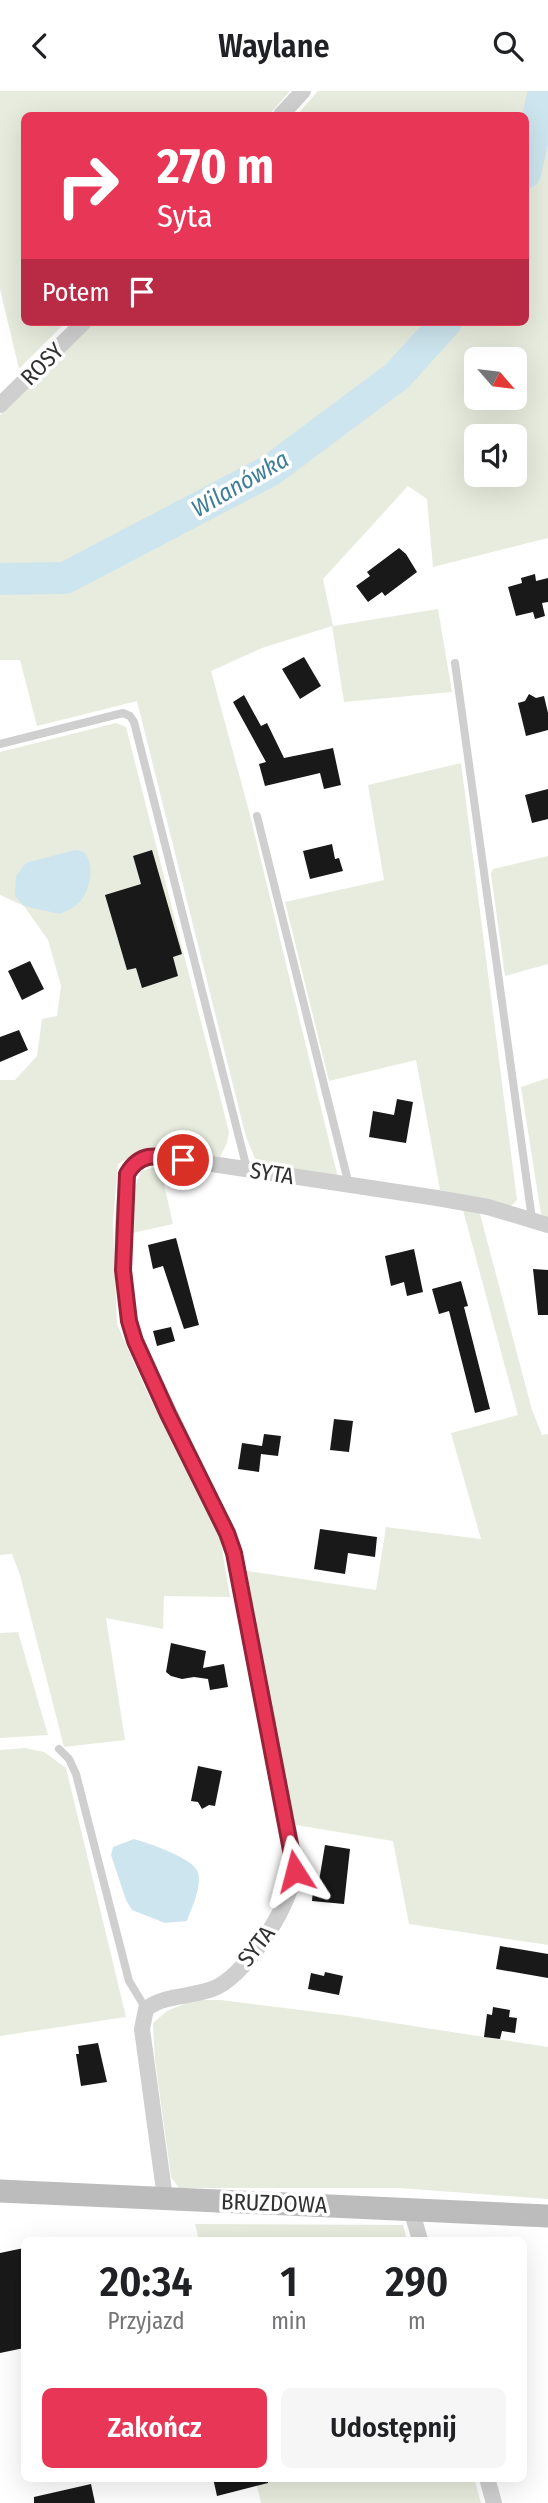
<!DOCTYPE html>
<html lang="pl">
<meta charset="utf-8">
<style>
body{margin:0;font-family:"Fira Sans Condensed",sans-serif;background:#f6f6f6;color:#202124;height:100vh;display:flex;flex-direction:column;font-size:26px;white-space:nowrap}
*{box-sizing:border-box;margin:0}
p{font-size:23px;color:#757577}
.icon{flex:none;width:38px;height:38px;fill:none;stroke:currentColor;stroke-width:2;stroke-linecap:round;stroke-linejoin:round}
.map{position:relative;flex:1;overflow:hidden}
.sheet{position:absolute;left:21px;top:2146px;width:506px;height:245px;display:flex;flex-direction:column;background:#fff;border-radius:10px;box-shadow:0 7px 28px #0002}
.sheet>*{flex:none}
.top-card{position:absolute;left:21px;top:21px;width:508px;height:214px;border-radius:10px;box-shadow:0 7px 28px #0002;background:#e83657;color:#fff;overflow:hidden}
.needle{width:46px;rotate:118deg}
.fabs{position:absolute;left:464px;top:256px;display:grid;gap:14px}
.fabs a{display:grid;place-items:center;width:63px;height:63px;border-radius:10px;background:#fff;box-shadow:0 7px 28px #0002;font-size:35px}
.pin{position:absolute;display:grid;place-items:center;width:60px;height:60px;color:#fff;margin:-30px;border:4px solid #fff;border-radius:50%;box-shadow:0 2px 7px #0007}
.me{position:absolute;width:77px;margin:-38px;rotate:351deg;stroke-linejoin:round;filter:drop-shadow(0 0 5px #0008)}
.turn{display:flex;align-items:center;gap:24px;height:147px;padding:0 21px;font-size:32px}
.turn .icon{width:91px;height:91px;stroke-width:2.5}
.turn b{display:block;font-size:49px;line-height:60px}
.then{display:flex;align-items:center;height:66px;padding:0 21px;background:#0003;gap:14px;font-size:26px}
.eta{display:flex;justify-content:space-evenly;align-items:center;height:119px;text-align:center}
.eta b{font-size:42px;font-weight:600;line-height:49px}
.primary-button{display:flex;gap:14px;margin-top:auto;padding:14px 21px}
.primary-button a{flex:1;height:80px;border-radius:10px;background:#e83657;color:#fff;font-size:28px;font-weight:600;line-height:80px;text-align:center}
.primary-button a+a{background:#f6f6f6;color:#202124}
header{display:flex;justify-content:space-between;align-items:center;height:91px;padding:0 21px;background:#fff;font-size:32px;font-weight:600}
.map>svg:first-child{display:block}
.green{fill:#e7ecde;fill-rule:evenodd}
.water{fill:#cde5ee}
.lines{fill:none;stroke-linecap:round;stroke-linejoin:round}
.river{stroke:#cde5ee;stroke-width:32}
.building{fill:#191919}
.lane{stroke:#cfcfcf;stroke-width:8}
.street{stroke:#cfcfcf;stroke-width:16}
.secondary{stroke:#bcbcbc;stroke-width:23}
.route-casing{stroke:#972339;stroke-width:18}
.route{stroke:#e83657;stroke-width:12}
.labels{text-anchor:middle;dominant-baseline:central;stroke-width:7;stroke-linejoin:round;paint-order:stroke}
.street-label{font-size:23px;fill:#323232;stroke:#fff}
.water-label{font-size:24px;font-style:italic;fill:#3e7e97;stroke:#fff}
</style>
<header><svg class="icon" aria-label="back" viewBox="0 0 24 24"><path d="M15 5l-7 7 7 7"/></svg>Waylane<svg class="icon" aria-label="search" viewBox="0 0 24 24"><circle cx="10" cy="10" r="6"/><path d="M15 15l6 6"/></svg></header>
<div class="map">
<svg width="548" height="2412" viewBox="0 0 548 2412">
<rect width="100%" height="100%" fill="#fff"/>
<g class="green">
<polygon points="0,0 290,0 269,24 24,24 24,231 66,231 19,278 0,198"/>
<path d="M318,0h230v447l-115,29 -6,-68 -19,-13 -85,93 10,47 105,-17 14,83 -108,10 -12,-76 -70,22 -51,23 38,140 89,367 -81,-15 -11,-26 -109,-436 -100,25 -17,-66h-20v-245l94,-93h431v-207h-228zM476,268h38v38h-38zM476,345h38v38h-38z"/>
<polygon points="116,632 126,636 229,1041 227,1052 220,1066 168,1057 143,1058 118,1073 113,1131 117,1233 146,1299 220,1446 230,1506 164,1505 163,1538 106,1527 125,1649 64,1656 20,1484 12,1463 0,1464 0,989 15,989 37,965 42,928 57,925 61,895 48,849 24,815 0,804 0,661"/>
<polygon points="461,672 517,1109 511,1115 440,1099 416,969 329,990 285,811 384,789 368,694"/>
<polygon points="548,765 548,873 505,885 491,783 493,778"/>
<polygon points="548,987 548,1127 541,1123 521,996"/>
<polygon points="160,1075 173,1133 132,1142 133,1101 141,1080"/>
<polygon points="463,1119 480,1123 532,1319 542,1344 548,1343 548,1854 409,1833 393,1750 296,1734 241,1479 376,1499 386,1436 481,1448 451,1342 518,1324"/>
<polygon points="18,1541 48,1644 0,1647 0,1542"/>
<polygon points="25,1657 44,1661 66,1677 126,1926 0,1945 0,1659"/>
<polygon points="193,1909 221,1909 349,1925 548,1956 548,2108 399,2097 179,2097 171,2086 155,1969 153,1932 167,1920"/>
<polygon points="195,2133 403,2134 407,2149 199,2149"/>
<polygon points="255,2387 474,2387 481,2412 261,2412"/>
</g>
<g class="water">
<path d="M75,759l9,2c12,13 6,43 -8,53 -4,4 -11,6 -16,9l-36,-8 -9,-10 1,-20 10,-13z"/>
<path d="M134,1748c14,4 59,19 64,33 4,15 -6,35 -11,49l-22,2 -33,-13 -6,-10 -15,-45 2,-8z"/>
</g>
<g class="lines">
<g class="river">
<polyline points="525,82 544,0"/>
<polyline points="0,488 65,487 271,379 397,285 446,231"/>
</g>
</g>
<g class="building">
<polygon points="399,457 406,463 417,481 385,505 382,501 368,511 356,495 370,485 367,481"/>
<polygon points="535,483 536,490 548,487 548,511 542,512 545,525 535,528 533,521 516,525 508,496 522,492 521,487"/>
<polygon points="304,566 321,595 300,608 282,578"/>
<polygon points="529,603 536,607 544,605 548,622 548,639 526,645 518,612 525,610"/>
<polygon points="244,604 261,635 267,632 284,667 333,657 341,694 324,698 320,682 265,695 259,673 266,671 233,611"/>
<polygon points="548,698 548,728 532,732 525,704"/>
<polygon points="332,753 335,768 339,767 343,780 310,788 303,760"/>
<polygon points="152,759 182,863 173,866 178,885 142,897 136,877 127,879 105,804 141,793 133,765"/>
<polygon points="30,870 44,898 22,909 8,880"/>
<polygon points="19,939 28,959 0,971 0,946"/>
<polygon points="397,1008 413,1011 406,1052 369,1046 373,1020 394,1024"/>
<polygon points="176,1147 199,1234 184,1238 163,1175 153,1178 148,1154"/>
<polygon points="414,1158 423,1201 407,1205 404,1191 391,1195 385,1165"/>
<polygon points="533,1178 548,1179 548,1224 538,1224"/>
<polygon points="461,1190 468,1215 464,1216 490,1318 475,1322 449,1220 439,1223 432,1198"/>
<polygon points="171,1236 175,1250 157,1255 153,1240"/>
<polygon points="334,1328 353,1330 349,1361 330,1359"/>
<polygon points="264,1343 281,1345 278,1365 261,1363 259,1381 238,1378 242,1352 262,1355"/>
<polygon points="320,1438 377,1446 375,1466 348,1462 345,1483 314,1478"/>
<polygon points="171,1552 206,1560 203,1577 224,1573 228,1596 210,1599 208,1588 194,1586 182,1588 171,1585 166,1581"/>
<polygon points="198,1675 222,1680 215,1715 209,1714 202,1718 198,1711 191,1710"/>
<polygon points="325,1754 350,1758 344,1813 312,1810 314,1789 319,1790"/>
<polygon points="500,1855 548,1863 548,1887 496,1878"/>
<polygon points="325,1881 343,1885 339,1904 308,1898 311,1882 324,1885"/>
<polygon points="493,1916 510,1919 509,1926 517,1927 515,1942 502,1940 500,1948 484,1946 487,1923 492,1924"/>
<polygon points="98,1952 107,1991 81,1995 76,1963 79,1963 78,1955"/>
<polygon points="24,2157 24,2257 0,2262 0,2162"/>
<polygon points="213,2387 267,2387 268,2392 217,2405"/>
<polygon points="91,2393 95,2412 34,2412 34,2406"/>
</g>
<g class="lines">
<g class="lane">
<polyline points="455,572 532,1128"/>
<polyline points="0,653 123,622 130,625 134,631 247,1078"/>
<polyline points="257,725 349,1094"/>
<polyline points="59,1658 69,1668 76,1683 129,1890 146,1918"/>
</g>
<g class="street">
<polyline points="281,24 303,0"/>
<polyline points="0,314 84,231"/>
<path d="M165,2107l-23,-169 4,-20c21,-16 48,-11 71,-22 32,-16 79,-88 78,-124l-61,-310 -7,-20 -92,-192c-16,-52 -14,-113 -8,-166 8,-15 16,-18 32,-19l278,42 51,9 60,18"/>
<polyline points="411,2118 420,2149"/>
<polyline points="487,2387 494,2412"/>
</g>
<polyline class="secondary" points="0,2100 548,2125"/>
</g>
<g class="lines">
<defs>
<path id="route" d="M183,1069c-24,-4 -42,-10 -56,14l-4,96 6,51 6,20 33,73 59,119 7,20 61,318"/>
</defs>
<use href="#route" class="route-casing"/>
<use href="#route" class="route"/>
</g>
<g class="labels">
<g class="street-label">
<text transform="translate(42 273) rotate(-45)">ROSY</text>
<text transform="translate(272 1082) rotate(9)">SYTA</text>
<text transform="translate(256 1855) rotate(-52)">SYTA</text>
<text transform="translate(274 2112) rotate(2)">BRUZDOWA</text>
</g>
<g class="water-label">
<text transform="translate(240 393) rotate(-30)">Wilanówka</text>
</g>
</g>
</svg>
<div class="fabs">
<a><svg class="needle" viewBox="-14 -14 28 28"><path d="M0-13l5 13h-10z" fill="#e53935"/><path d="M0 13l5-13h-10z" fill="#757577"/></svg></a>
<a><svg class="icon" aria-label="sound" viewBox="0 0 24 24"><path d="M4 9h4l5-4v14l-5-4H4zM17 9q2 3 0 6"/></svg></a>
</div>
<div class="pin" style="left:183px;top:1069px;background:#d93025"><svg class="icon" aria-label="arrive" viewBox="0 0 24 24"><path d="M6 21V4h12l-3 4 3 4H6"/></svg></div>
<svg class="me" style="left:295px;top:1780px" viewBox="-20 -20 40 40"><path d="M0-17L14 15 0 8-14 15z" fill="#e83657" stroke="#fff" stroke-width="4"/></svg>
<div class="top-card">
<div class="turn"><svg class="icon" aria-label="right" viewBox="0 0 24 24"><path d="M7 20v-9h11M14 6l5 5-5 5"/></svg><div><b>270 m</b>Syta</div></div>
<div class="then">Potem<svg class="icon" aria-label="arrive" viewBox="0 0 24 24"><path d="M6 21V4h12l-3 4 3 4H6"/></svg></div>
</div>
<section class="sheet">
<div class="eta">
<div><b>20:34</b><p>Przyjazd</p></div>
<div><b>1</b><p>min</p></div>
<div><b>290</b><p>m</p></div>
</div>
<div class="primary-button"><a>Zakończ</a><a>Udostępnij</a></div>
</section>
</div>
